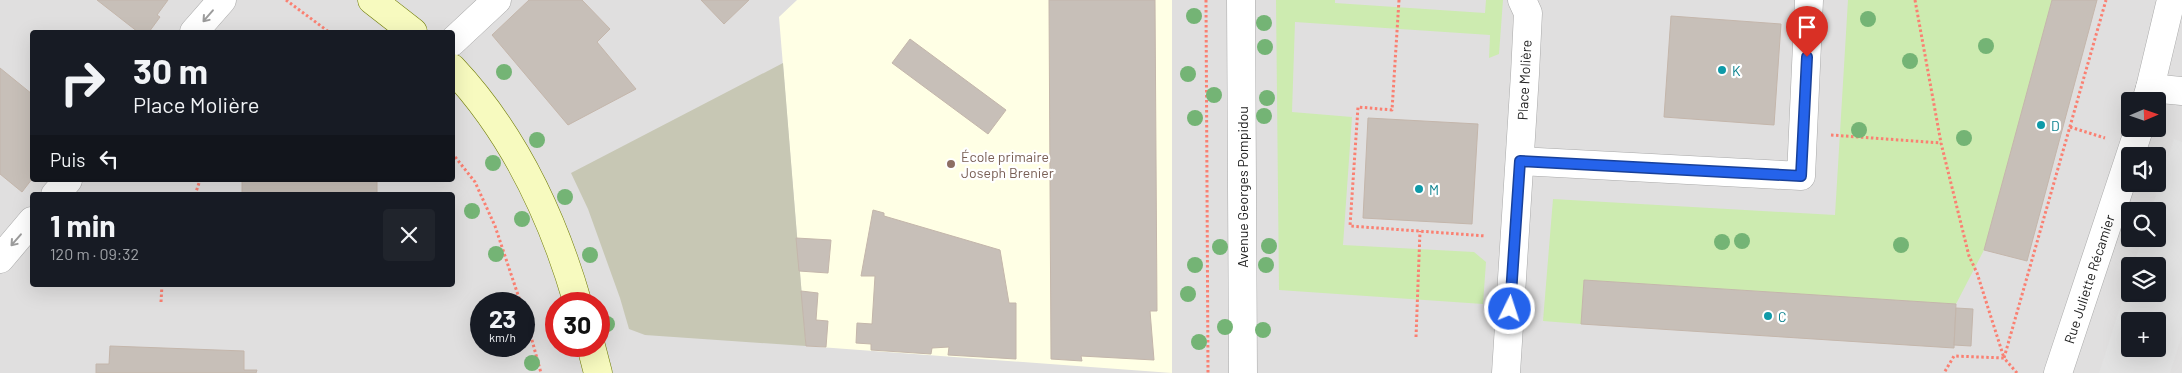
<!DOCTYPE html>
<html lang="fr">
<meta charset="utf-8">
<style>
body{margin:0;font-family:Barlow,sans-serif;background:#20242c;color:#f1f3f6;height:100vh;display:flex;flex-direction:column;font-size:19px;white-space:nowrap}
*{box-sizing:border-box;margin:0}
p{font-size:16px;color:#9ea1a6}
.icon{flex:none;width:28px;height:28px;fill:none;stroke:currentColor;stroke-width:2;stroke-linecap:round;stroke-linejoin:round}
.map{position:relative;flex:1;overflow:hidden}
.panel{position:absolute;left:30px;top:192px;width:425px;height:95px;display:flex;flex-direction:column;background:#171b24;border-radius:5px;box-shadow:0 5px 20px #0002}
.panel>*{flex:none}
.hud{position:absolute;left:30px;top:30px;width:425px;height:152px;border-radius:5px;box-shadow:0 5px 20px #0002;background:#171b24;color:#f1f3f6;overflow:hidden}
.needle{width:32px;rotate:88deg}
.buttons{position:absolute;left:2121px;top:92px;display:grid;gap:10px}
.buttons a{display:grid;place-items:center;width:45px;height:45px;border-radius:5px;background:#171b24;box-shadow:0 5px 20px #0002;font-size:25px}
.speed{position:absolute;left:470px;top:292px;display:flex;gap:10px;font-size:25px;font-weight:700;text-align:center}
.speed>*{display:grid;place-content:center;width:65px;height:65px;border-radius:50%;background:#171b24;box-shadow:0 5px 20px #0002;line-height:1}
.speed small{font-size:12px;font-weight:400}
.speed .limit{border:8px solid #d22;background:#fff;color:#111}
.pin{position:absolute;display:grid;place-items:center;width:42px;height:42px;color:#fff;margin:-51px -21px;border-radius:50% 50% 50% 0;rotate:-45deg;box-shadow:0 0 5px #0007}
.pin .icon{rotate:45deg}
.me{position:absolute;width:55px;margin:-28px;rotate:4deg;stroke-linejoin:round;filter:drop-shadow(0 0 4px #0008)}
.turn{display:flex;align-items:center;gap:18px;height:105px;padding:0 20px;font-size:22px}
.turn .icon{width:65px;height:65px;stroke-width:2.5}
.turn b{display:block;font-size:35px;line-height:42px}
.then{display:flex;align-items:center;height:48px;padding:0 20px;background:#0003;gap:10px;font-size:19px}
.round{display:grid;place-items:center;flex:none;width:52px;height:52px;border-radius:5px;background:#20242c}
.headline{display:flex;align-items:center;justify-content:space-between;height:85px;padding:0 20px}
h1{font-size:30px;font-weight:700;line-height:38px}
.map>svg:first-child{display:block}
.residential{fill:#e0dfdf;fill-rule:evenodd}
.education{fill:#ffffe5}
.construction{fill:#c7c7b4}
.grass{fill:#cdebb0}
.parking{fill:#e2e2e2;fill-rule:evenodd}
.building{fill:#c7bfb8;stroke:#c4b6ab}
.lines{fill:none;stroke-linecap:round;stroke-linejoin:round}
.street-casing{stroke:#a9a9a9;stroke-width:29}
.secondary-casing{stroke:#707d05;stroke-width:29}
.path{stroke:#fa8072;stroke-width:3;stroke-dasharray:2.5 2.5;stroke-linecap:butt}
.street{stroke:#fff;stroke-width:28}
.secondary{stroke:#f7fabf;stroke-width:28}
.tree{fill:#74b475}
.oneway{stroke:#9c9c9c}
.route-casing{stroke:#184099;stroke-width:12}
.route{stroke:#2563eb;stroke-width:9}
.culture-dot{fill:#0f9aa8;stroke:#fff;stroke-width:2}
.education-dot{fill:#8d6e63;stroke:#fff;stroke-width:2}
.labels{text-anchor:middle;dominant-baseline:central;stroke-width:4.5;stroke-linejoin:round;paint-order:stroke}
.culture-label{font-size:14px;fill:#0d838f;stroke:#fff;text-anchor:start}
.street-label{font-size:14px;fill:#222;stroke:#fff}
.education-label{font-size:14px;fill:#785e54;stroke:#fff;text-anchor:start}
</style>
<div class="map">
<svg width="2182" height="373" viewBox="0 0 2182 373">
<rect width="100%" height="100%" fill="#f2efe9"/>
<path class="residential" d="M0,0h2182v373h-2182zM32,32h420v148h-420zM2130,101h28v28h-28zM2130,156h28v28h-28zM32,195h420v90h-420zM2130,211h28v28h-28zM2130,266h28v28h-28zM481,304h43v42h-43zM556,304h43v42h-43zM2130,321h28v28h-28z"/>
<polygon class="education" points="797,0 1172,0 1172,373 806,346 779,17"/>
<polygon class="construction" points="783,63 806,346 645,335 629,329 620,298 588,209 571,173"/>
<g class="grass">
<polygon points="1276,0 1335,0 1335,3 1485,13 1486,0 1503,0 1499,54 1489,58 1490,35 1295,22 1292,112 1352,117 1343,245 1474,252 1486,262 1483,304 1279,290"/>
<polygon points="1848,0 2052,0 1984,250 1956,304 1584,280 1581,324 1543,321 1553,199 1835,215"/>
</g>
<path class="parking" d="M2174,139l8,3v193l-12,38h-71l31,-97v18h28v-28h-25l9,-27h16v-28h-7zM2158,321v28h-28v-28z"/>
<g class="building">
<polygon points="97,0 168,0 157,15 160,17 149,32 138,32"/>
<polygon points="529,0 582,0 610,29 597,42 636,89 568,125 492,35"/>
<polygon points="701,0 749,0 724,24"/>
<polygon points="1049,0 1155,0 1157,311 1150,311 1154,360 1081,356 1082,361 1051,359"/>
<polygon points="2052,0 2097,0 2027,261 1984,250"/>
<polygon points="1671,16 1781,24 1774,125 1664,117"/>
<polygon points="910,39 1006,110 988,134 892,63"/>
<polygon points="0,68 32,94 32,179 22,192 0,174"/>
<polygon points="1368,118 1478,124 1472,224 1363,218"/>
<polygon points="242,180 377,180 377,194 388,195 242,195"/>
<polygon points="873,210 884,213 884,216 1000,250 1009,303 1016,303 1016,359 948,355 949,347 932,348 931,354 871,350 871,344 856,343 857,323 872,324 875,276 861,276"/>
<polygon points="796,238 831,240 828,273 799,271"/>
<polygon points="1584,280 1956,304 1954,348 1581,324"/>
<polygon points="801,291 818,293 816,320 828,321 826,347 806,346"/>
<polygon points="1956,308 1973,309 1971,346 1954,345"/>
<polygon points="110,346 244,351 244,370 257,370 256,373 96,373 96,364 109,364"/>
</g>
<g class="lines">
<defs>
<g id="street">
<polyline points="1241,0 1243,373"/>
<polyline points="194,32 222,0"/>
<polyline points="452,42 497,0"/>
<polyline points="2150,88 2171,0"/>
<polyline points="2146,101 2150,88 2182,91"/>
<polyline points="1520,161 1801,176 1809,0"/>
<polyline points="55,195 68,180"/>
<polyline points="0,259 32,221"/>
<polyline points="1506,373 1525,74 1528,13 1522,0"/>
<polyline points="2058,373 2139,129"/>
</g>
<g id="secondary">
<polyline points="372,0 413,32"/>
<path d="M452,68c63,67 101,149 126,236"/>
<polyline points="591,346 598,373"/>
</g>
</defs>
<use href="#street" class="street-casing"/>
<use href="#secondary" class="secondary-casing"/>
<g class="path">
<polyline points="286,0 329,32"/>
<polyline points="1206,0 1208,373"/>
<polyline points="1399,0 1392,110 1358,107 1350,226 1486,236"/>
<polyline points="1915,0 1941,143 1969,256 1977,273 2004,358 1954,356 1944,373"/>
<polyline points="2070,127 2105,138"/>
<polyline points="1831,135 1941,143"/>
<polyline points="452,153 475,182 495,226 521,304"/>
<polyline points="195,195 200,180"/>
<polyline points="161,302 162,285"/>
<polyline points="524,311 541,373"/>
<polyline points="1416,337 1420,231"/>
<polyline points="2017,373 2004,358 2106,0"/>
</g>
<use href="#street" class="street"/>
<use href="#secondary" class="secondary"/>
</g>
<g class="tree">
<circle cx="1194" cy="16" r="8"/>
<circle cx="1868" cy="19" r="8"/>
<circle cx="1264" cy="23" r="8"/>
<circle cx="1986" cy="46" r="8"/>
<circle cx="1265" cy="47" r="8"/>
<circle cx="1910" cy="61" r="8"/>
<circle cx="504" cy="72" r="8"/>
<circle cx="1188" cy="74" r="8"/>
<circle cx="1214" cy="95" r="8"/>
<circle cx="1267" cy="98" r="8"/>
<circle cx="1264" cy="116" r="8"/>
<circle cx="1195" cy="118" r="8"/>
<circle cx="1859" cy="130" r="8"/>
<circle cx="1964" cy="138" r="8"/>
<circle cx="537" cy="140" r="8"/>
<circle cx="493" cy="163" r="8"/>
<circle cx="565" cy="197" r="8"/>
<circle cx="472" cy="211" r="8"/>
<circle cx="522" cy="219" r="8"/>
<circle cx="1742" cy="241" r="8"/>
<circle cx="1722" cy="242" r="8"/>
<circle cx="1901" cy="245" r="8"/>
<circle cx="1269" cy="246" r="8"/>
<circle cx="1220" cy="247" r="8"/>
<circle cx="496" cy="254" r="8"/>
<circle cx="590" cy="255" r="8"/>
<circle cx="1195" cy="265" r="8"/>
<circle cx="1266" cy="265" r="8"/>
<circle cx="1188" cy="294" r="8"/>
<circle cx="607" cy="324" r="8"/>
<circle cx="1225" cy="327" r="8"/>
<circle cx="1263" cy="330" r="8"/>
<circle cx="1199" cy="342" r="8"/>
<circle cx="532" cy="363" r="8"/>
</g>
<defs><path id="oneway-shaft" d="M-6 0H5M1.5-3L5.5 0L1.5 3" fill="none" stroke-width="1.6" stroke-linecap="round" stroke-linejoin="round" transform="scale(1.25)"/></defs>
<g class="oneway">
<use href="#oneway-shaft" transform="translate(208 16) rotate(131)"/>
<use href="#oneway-shaft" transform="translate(16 240) rotate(131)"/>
</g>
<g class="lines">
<defs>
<polyline id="route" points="1510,309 1520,161 1801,176 1807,57"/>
</defs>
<use href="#route" class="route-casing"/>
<use href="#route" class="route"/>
</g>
<g class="culture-dot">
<circle cx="1722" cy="70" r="5"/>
<circle cx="2041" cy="125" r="5"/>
<circle cx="1419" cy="189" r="5"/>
<circle cx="1768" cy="316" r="5"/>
</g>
<circle class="education-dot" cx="951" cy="164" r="5"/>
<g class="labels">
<g class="culture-label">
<text x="1732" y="70">K</text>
<text x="2051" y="125">D</text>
<text x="1429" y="189">M</text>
<text x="1778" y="316">C</text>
</g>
<g class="street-label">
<text transform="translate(1524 80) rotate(-87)">Place Molière</text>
<text transform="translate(1242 187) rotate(-90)">Avenue Georges Pompidou</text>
<text transform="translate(2089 279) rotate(-72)">Rue Juliette Récamier</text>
</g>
<g class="education-label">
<text x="961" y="156">École primaire<tspan x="961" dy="16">Joseph Brenier</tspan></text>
</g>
</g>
</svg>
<div class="buttons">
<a><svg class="needle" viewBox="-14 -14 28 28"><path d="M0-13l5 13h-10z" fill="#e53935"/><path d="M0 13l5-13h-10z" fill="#9ea1a6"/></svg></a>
<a><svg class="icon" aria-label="sound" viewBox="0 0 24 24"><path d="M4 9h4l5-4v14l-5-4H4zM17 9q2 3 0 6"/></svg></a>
<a><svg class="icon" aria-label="search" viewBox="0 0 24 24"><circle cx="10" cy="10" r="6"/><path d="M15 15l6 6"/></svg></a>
<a><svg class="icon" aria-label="layers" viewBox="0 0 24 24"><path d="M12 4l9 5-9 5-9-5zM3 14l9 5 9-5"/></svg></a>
<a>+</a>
</div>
<div class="speed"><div>23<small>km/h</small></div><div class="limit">30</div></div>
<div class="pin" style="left:1807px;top:57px;background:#d93025"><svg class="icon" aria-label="arrive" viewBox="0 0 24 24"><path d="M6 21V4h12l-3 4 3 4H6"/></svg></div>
<svg class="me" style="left:1510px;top:309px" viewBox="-20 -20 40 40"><circle r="17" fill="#2563eb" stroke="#fff" stroke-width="3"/><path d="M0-11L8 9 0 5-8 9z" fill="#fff"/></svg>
<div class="hud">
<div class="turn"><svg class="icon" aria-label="right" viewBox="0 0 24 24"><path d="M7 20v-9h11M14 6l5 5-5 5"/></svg><div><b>30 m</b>Place Molière</div></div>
<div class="then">Puis<svg class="icon" aria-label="left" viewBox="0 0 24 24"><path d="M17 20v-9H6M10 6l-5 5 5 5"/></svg></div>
</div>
<section class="panel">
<div class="headline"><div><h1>1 min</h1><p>120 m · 09:32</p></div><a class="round"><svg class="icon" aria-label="close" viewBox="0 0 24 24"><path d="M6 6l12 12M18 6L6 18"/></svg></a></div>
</section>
</div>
